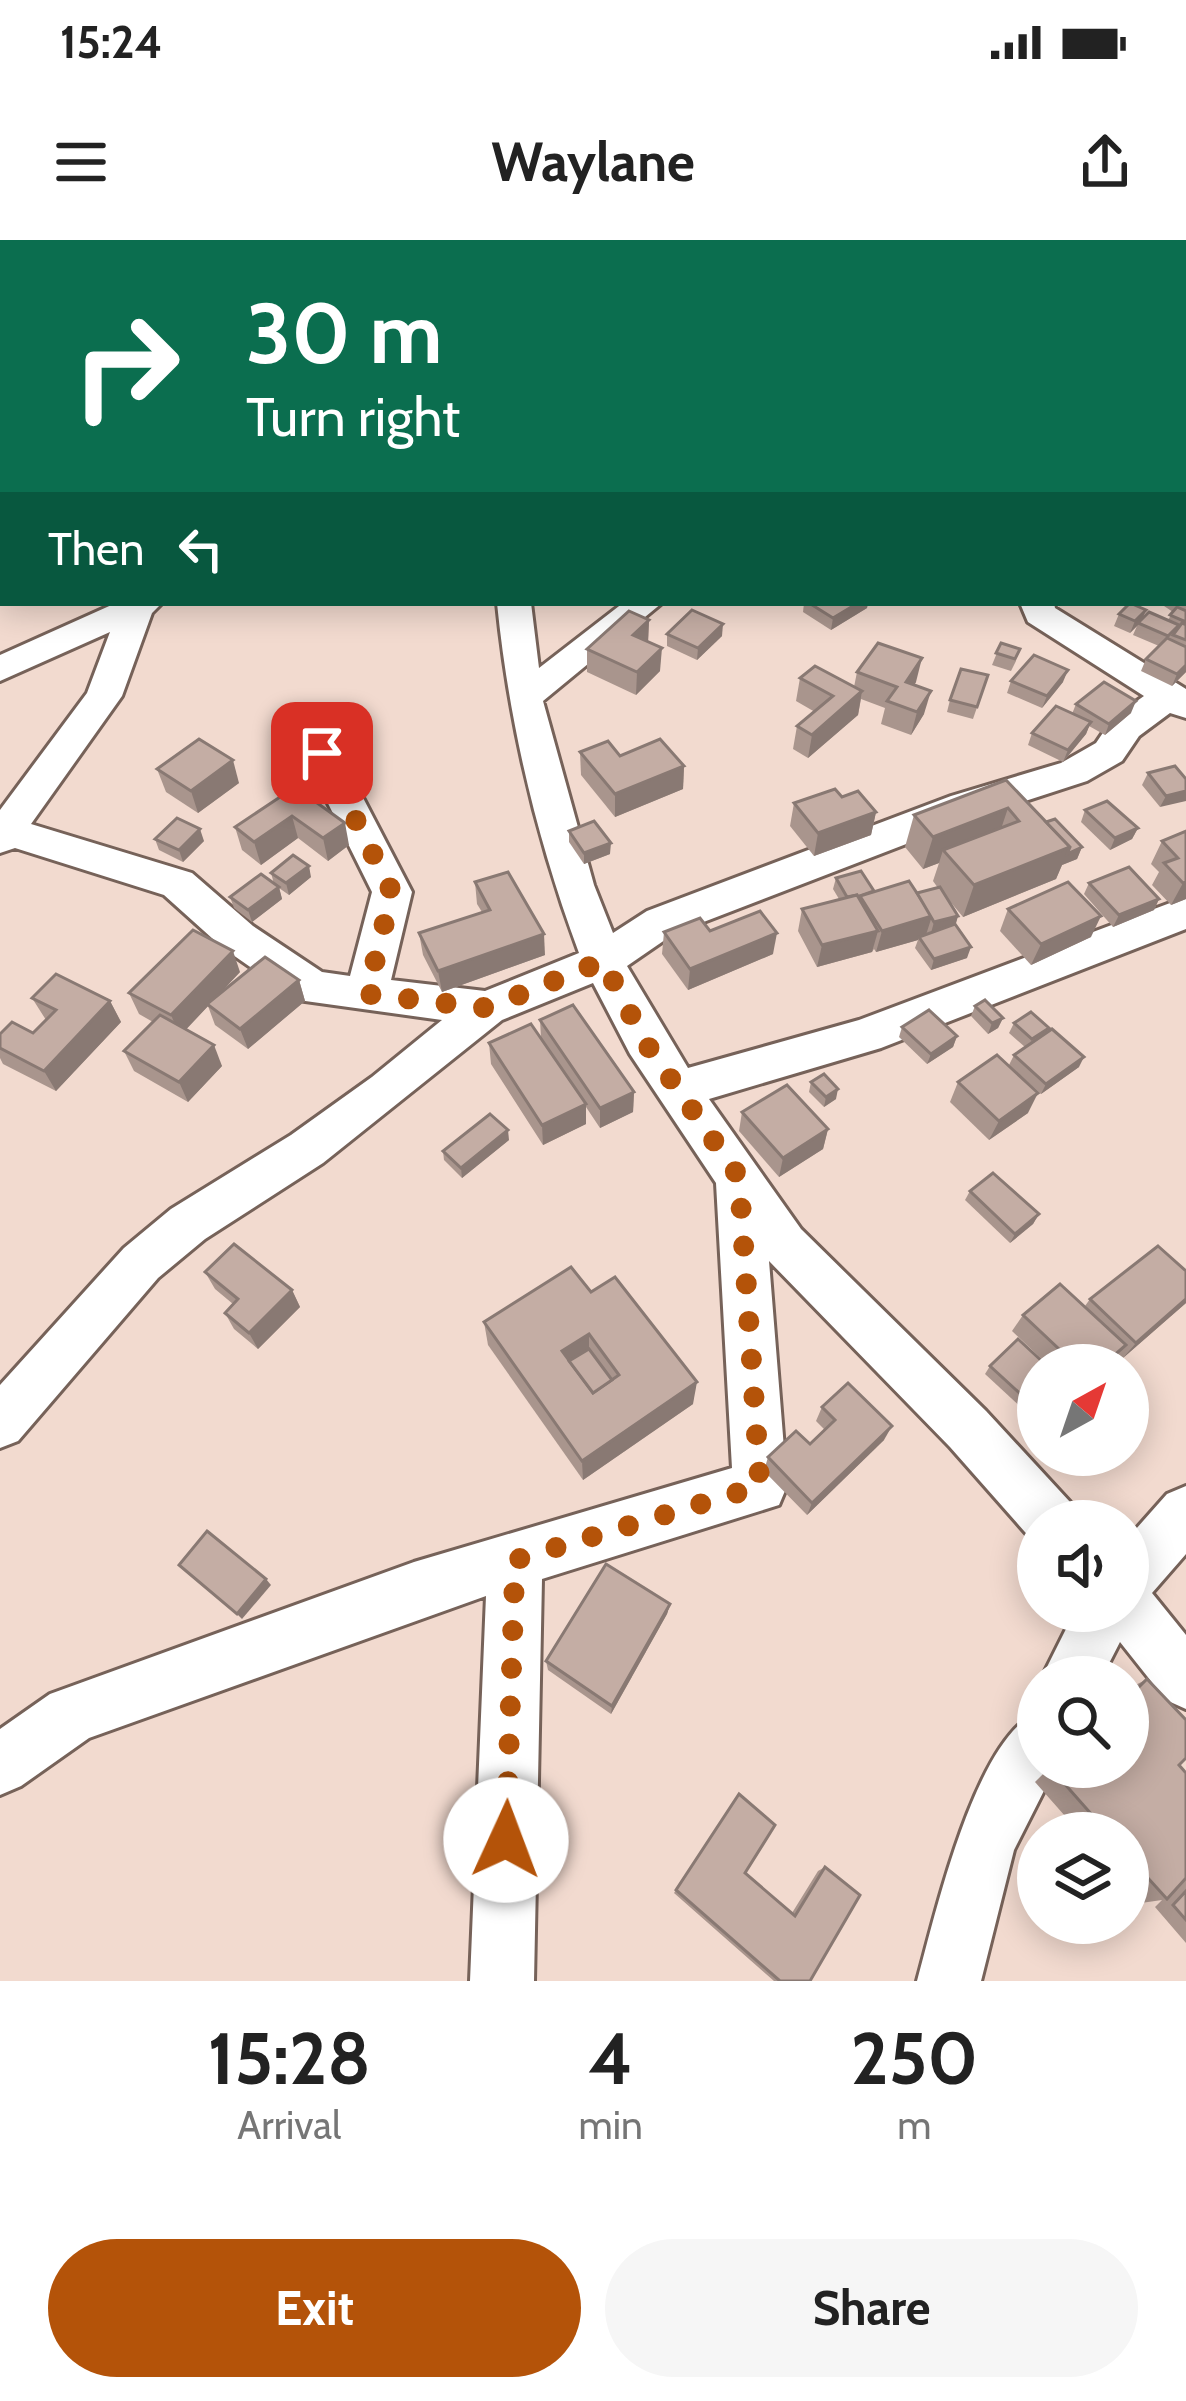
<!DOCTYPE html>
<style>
body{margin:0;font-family:Cabin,sans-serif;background:#f6f6f6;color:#222;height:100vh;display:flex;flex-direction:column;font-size:45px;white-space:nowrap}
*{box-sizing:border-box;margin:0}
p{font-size:39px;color:#767676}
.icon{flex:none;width:66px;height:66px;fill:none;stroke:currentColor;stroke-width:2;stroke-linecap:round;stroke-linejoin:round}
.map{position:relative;height:1741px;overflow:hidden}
.drawer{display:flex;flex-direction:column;background:#fff;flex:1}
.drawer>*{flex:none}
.banner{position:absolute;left:0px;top:0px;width:1188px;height:366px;box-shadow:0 6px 30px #0003;background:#0b6e4f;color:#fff;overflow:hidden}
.needle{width:78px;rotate:40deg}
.tools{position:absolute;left:1017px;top:1104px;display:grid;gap:24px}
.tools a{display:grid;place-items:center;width:132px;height:132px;border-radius:50%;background:#fff;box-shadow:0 6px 30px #0003;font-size:60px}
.pin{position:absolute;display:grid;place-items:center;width:102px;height:102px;color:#fff;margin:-51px;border-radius:24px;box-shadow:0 6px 18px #0006}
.me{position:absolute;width:132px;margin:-66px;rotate:2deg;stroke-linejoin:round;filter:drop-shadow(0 0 9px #0008)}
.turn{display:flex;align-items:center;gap:42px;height:252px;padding:0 48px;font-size:54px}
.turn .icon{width:156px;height:156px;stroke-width:2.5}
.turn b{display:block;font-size:84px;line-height:102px}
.then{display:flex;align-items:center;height:114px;padding:0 48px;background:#0003;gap:24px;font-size:45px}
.eta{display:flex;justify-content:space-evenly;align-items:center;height:204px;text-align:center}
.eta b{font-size:72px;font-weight:700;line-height:84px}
.button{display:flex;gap:24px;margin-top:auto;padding:24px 48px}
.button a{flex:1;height:138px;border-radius:72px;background:#b45309;color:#fff;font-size:48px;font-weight:700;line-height:138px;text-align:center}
.button a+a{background:#f6f6f6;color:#222}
.status{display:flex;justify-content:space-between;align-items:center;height:84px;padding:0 60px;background:#fff;direction:ltr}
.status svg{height:33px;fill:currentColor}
header{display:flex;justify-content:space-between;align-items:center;height:156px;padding:0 48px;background:#fff;font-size:54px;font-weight:700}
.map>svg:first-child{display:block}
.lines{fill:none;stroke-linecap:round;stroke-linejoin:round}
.minor-casing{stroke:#766259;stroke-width:6}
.minor{fill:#fff;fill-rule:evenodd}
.wall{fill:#a9958d}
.shaded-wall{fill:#897973}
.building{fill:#c4ada4;stroke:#897973;stroke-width:3;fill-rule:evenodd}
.route{stroke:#b45309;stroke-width:21;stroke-dasharray:0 37.8}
</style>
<div class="status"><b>15:24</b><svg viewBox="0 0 49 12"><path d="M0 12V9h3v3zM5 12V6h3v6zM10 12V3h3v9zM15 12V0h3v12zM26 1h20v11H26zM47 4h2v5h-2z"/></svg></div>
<header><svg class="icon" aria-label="menu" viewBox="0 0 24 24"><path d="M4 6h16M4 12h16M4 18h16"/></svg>Waylane<svg class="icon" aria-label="share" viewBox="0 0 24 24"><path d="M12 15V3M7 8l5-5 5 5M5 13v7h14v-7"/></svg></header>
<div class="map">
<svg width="1186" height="1741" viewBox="0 0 1186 1741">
<rect width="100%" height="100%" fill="#f2dacf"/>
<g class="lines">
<defs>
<g id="minor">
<rect x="198" y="0" width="26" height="3"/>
<polygon points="388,0 414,0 415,3 389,3"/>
<polygon points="578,0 605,0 576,3"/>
<polygon points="638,0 673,0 675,3 640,3"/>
<polygon points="840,0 867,0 869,3 842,3"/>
<polygon points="1130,0 1167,0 1169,3 1132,3"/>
<polygon points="0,140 3,141 3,159 0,158"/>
<rect x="1185" y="152" width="1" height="18"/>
<polygon points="3,190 3,210 0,211 0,191"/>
<rect x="1185" y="205" width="1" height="19"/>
<polygon points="3,298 3,319 0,320 0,299"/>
<polygon points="1186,327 1186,348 1185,348 1185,327"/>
<path d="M116,363h46l-10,10 -30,83 -91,128 161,49 61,53 69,46 28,4 22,-84 -69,-139 6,-9 13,-4 13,4 77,148 -21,88 94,11 94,-38c-42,-113 -70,-230 -82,-350h34l8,65 84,-65h39l-119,98 51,184 19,48 34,-22 304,-115 110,-33 35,-20 17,-25 31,-22 -116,-74 -8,-19h34l1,5 131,81v29l-16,-5 -31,23 -17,25 -35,20 -108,35 -304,117 -48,33 61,102 171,-48 327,-123v32l-305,119 -172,51 92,130 185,182 84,91 8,19h-40v22l-6,-3 -82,-93 -181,-186 18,225 -8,19 -237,74 -8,402h-64l16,-385 -397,142 -68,48 -21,9v-66l50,-35 364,-132 318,-94 -16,-285 -86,-129 -37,-71 -91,37 -179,143 -118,76 -47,39 -140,163 -18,7v-63l124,-137 47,-39 120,-74 81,-58 70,-57 -144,-20 -75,-52 -59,-53 -149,-47 -15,5v-43l87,-117 23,-61 -110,49v-26z"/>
<polygon points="1186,1246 1186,1314 1152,1353 1186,1395 1186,1469 1166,1460 1120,1402 1102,1437 1042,1437 1075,1371 1128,1371 1128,1298 1167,1254"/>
<path d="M1038,1472v55h18l-42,83 -33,131h-64c18,-65 58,-243 121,-269z"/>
</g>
</defs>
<use href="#minor" class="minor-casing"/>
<use href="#minor" class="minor"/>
</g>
<g class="wall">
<rect x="270" y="0" width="82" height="3"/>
<polygon points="1013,0 1052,0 1051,3 1012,3"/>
<polygon points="1186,349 1186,432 1172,446 1141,431 1146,419 1159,406 1133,395 1137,386 1130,393 1114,386 1119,374 1146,370 1142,379 1168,380 1173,372 1164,366 1166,363 1185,363"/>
<polygon points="804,363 868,363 867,368 831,390 803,372"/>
<polygon points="649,380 648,402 660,431 636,455 587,432 587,409"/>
<polygon points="667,394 722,396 697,420 667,406"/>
<polygon points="1001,403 1016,421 1011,431 992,425"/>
<polygon points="857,432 916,442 914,445 924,474 911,495 881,484 885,468 861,459 858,475 808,518 793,509 797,486 815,472 796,461 800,438 854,447"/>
<polygon points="988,435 973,479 947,472 950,460"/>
<polygon points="1011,441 1063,442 1042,468 1007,453"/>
<polygon points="1076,464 1131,473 1105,495 1089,486 1086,494 1063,522 1028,505 1032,493 1072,474"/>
<polygon points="580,512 684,526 683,549 615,577 581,535"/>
<polygon points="157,529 239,543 198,573 166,552"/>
<polygon points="1148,533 1186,539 1160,567 1142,545"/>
<polygon points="1006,540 1046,582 1082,607 1077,619 1062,625 1056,639 963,677 948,659 958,676 955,685 967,718 931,730 915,708 918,700 876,712 874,709 872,712 817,727 798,691 802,669 839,659 833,649 836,638 874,651 917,653 938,648 933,641 939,623 923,629 905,607 914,575"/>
<polygon points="295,547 349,605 328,621 298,598 261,625 242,610 235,587"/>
<polygon points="842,557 876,572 871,595 814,616 790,586 794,563"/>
<polygon points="1085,570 1138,588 1132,599 1110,610 1081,582"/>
<polygon points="569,591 610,614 584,624 569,602"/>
<polygon points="1186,591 1186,659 1171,665 1152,645 1159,632 1151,624 1162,601"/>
<polygon points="155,599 204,601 183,622 159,610"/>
<polygon points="271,633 311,637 289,655 279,648 282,659 252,682 234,668 230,657 274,644"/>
<polygon points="475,642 545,715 442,752 423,715 419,693 482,672 477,664"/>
<polygon points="1089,643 1159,659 1154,670 1113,687 1084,654"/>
<polygon points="1008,669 1091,697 1031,725 1000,691"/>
<polygon points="710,691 773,714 688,750 662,714 664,692"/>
<polygon points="240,732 220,753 299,740 305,761 248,809 215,785 208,766 185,790 222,826 188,862 134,831 124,811 153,782 139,774 129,753"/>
<polygon points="32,758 110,761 121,782 56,851 3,824 0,818 0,794 33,793 46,780"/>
<polygon points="975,766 1003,778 998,788 988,794 971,776"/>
<polygon points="540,780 634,852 633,872 600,888 586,867 586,884 543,905 491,824 489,803 541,798"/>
<polygon points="1014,783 1047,792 1079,827 1041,854 1009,825 1014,815 1025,807 1009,793"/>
<polygon points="902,787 957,796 953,807 927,824 899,797"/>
<polygon points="811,842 836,859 824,867 809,852"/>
<polygon points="958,842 1028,873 989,900 950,862"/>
<polygon points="742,872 828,889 823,909 779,937 739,891"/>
<polygon points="509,900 462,938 444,920 443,911"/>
<polygon points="970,951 1039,974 1033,984 1010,1003 965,960"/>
<polygon points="205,1032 292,1050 300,1067 258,1109 234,1089 225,1073 233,1064 215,1049"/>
<polygon points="591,1052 693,1164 583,1240 488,1105 484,1082"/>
<polygon points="1090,1059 1186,1063 1123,1118 1118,1114 1108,1125 1048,1125 1012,1091 1023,1075 1085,1066"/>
<polygon points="1038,1125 1038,1183 985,1134 990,1126"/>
<polygon points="822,1167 884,1200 807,1275 764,1231 768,1217 810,1204 825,1190 816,1181"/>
<polygon points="670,1364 667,1374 611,1474 548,1430 546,1421"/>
<polygon points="1147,1439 1179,1525 1186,1533 1186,1703 1155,1667 1162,1660 1141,1663 1128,1648 1128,1593 1080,1593 1035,1542 1050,1527 1128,1527 1128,1449"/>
<polygon points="739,1554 745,1633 792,1673 818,1631 825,1627 810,1741 774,1741 674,1653"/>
</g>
<g class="shaded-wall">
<polygon points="145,0 161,0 161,2 141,3"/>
<polygon points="3,274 3,303 0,305 0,276"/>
<polygon points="858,363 868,363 867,368 831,390 833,378"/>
<polygon points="1146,370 1141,382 1130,393 1135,381"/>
<polygon points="649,380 648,403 633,395"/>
<polygon points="723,384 722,396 697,420 698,408"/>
<polygon points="662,408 660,431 636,455 637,432"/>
<polygon points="922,418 916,442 901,465 906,442"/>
<polygon points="1186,425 1186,432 1172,446 1177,434"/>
<polygon points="1068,430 1063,442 1042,468 1047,456"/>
<polygon points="862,451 858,475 808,518 812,495"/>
<polygon points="931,451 924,474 911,495 917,472"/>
<polygon points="1136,461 1131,473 1105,495 1109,484"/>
<polygon points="1091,482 1086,494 1063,522 1068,510"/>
<polygon points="233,520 239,543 198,573 191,551"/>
<polygon points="684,526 683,549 615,577 615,554"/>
<polygon points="1186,551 1186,561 1160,567 1166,556"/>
<polygon points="1008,568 997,601 943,610 939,623 923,629 933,597"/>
<polygon points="876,572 871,595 814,616 818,593"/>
<polygon points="292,576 298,598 261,625 254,602"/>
<polygon points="345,583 349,605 328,621 323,598"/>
<polygon points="1138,588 1132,599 1110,610 1115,598"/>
<polygon points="200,589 204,601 183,622 179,610"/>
<polygon points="611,603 610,614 584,624 584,613"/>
<polygon points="1070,607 1082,607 1077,619 1062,625 1056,639 963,677 974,645"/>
<polygon points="309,626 311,637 289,655 286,643"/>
<polygon points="1186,642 1186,659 1171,665 1183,643"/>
<polygon points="279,647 282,659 252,682 248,670"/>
<polygon points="1159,659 1154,670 1113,687 1119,675"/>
<polygon points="932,676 925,698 919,697 918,700 876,712 882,691"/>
<polygon points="958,676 955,687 931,693 934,682"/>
<polygon points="1101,676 1091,697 1031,725 1041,704"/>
<polygon points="878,691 872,712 817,727 822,705"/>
<polygon points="777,693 773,714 688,750 690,729"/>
<polygon points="544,694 545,715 442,752 438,731"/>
<polygon points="971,707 967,718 931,730 934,719"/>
<polygon points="233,711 240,732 180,796 171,775"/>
<polygon points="299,740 305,761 248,809 240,789"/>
<polygon points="110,761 121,782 56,851 44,831"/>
<polygon points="1003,778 998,788 988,794 992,783"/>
<polygon points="957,796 953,807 927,824 931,814"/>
<polygon points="214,805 222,826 188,862 179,842"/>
<polygon points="1084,817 1079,827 1041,854 1046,844"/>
<polygon points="838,849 836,859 824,867 826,857"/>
<polygon points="634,852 633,872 600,888 600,868"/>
<polygon points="1038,853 1028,873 989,900 999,881"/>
<polygon points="586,864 586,884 543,905 542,885"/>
<polygon points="828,889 823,909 779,937 783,918"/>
<polygon points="508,890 509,900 462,938 461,928"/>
<polygon points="1039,974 1033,984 1010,1003 1015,994"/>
<polygon points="292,1050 300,1067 258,1109 249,1093"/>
<polygon points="1186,1059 1186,1063 1123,1118 1136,1103"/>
<polygon points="589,1094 589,1117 563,1125 562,1111"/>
<polygon points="697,1142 693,1164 583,1240 582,1221"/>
<polygon points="892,1186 884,1200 807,1275 812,1263"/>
<polygon points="266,1339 271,1345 242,1379 237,1374"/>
<polygon points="670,1364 667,1374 611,1474 612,1466"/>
</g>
<g class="building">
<polygon points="111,0 145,0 141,3 107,3"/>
<polygon points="270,0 335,0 334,3"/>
<polygon points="476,0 480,0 501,2 475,3"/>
<polygon points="871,0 886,0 891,3 876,3"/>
<polygon points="1093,0 1142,0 1137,3 1100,3"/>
<polygon points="0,55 3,56 3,91 0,94"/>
<polygon points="0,243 3,245 3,274 0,276"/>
<polygon points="809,363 858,363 833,378"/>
<polygon points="1130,363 1146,370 1135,381 1119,374"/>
<polygon points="1177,367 1186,371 1186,382 1170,375"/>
<polygon points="692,370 723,384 698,408 667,394"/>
<polygon points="629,371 649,380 633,395 662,408 637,432 587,409"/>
<polygon points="1149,372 1179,385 1168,396 1138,383"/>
<polygon points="1182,383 1186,385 1186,400 1173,395"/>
<polygon points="1167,398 1186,407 1186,425 1177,434 1146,419"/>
<polygon points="878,403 922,418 906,442 931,451 917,472 887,461 897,447 857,432"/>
<polygon points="1001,403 1020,409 1015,419 996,413"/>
<polygon points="1034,415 1068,430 1047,456 1011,441"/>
<polygon points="815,426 862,451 812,495 797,486 833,456 800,438"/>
<polygon points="961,429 988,435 977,467 950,460"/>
<polygon points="1104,442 1136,461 1109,484 1076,464"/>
<polygon points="1056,466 1091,482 1068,510 1032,493"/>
<polygon points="199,499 233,520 191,551 157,529"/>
<polygon points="660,499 684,526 615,554 580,512 608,501 620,516"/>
<polygon points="1175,526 1186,539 1186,551 1166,556 1148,533"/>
<polygon points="1006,540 1070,607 974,645 943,610 1019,581 1008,568 933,597 914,575"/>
<polygon points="295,547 345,583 323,598 292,576 254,602 235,587"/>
<polygon points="835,549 842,557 858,551 876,572 818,593 794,563"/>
<polygon points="1107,561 1138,588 1115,598 1085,570"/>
<polygon points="177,578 200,589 179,610 155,599"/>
<polygon points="1055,579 1082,607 1067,614 1070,607 1046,582"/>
<polygon points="594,581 611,603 584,613 569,591"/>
<polygon points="1186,591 1186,642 1183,643 1164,623 1178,618 1162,601"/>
<polygon points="293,615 309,626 286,643 271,633"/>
<polygon points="1129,627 1159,659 1119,675 1089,643"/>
<polygon points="861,631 874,651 860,656 859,659 857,655 847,657 836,638"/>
<polygon points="508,632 544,694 438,731 419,693 490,670 475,642"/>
<polygon points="261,634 279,647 248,670 230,657"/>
<polygon points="909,641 932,676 882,691 860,656"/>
<polygon points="1068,642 1101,676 1041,704 1008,669"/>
<polygon points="940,647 958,676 934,682 917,653"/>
<polygon points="857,655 878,691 822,705 802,669"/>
<polygon points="760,671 777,693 690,729 664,692 700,678 710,691"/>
<polygon points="955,684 971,707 934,719 919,697"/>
<polygon points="193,690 233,711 171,775 129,753"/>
<polygon points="265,717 299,740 240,789 207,764"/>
<polygon points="56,734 110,761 44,831 0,808 0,794 12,782 33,793 56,770 32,758"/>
<polygon points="985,760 1003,778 992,783 975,766"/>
<polygon points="573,765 634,852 600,868 540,780"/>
<polygon points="929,770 957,796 931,814 902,787"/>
<polygon points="1031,772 1049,788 1032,799 1014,783"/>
<polygon points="160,775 214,805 179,842 124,811"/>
<polygon points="531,784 586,864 542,885 489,803"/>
<polygon points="1052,789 1084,817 1046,844 1014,815"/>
<polygon points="997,815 1038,853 999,881 958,842"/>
<polygon points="824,834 838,849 826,857 811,842"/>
<polygon points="787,845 828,889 783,918 742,872"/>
<polygon points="490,874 508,890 461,928 443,911"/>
<polygon points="993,933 1039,974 1015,994 970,951"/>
<polygon points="234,1004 292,1050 249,1093 225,1073 238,1059 205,1032"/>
<polygon points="1158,1006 1186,1031 1186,1059 1136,1103 1090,1059"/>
<path d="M571,1027l20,25 24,-15 82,105 -115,79 -98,-139zM589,1094l30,41 -26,18 -31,-42z"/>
<polygon points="1060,1044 1126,1105 1103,1125 1076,1125 1023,1075"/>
<polygon points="1018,1099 1046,1125 1038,1125 1038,1170 990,1126"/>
<polygon points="589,1109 612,1140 593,1153 569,1121"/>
<polygon points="848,1143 892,1186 812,1263 768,1217 796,1191 810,1204 835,1180 822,1167"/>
<polygon points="207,1291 266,1339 237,1374 179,1325"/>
<polygon points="606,1324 670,1364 612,1466 546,1421"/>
<polygon points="1147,1439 1186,1480 1186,1518 1179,1525 1186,1533 1186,1638 1167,1659 1128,1616 1128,1593 1108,1593 1055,1533 1061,1527 1128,1527 1128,1458"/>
<polygon points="739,1554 775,1585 745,1633 795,1676 825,1627 860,1655 810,1741 780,1741 676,1650"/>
<polygon points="1186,1651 1186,1680 1173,1665"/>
</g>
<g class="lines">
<polyline class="route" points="322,513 392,652 367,754 487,768 603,721 645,802 739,937 760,1246 515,1320 506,1600"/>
</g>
</svg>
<div class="tools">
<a><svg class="needle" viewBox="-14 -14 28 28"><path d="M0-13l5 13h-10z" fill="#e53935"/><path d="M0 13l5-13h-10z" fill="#767676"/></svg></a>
<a><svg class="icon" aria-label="sound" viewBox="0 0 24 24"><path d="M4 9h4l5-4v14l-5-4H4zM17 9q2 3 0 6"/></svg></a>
<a><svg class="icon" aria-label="search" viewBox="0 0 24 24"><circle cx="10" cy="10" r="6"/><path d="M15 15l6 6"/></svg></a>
<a><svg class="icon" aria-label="layers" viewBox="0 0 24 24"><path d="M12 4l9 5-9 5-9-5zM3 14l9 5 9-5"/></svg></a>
</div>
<div class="pin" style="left:322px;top:513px;background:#d93025"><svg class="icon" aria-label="arrive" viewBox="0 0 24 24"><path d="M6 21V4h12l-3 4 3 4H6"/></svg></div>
<svg class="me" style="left:506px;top:1600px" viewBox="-20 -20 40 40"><circle r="19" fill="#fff"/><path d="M0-13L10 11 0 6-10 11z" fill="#b45309"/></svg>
<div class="banner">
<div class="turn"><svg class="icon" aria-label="right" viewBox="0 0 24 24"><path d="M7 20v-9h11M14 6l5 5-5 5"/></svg><div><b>30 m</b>Turn right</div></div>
<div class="then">Then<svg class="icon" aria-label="left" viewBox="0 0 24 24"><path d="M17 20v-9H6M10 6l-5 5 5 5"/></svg></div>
</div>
</div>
<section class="drawer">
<div class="eta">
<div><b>15:28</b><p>Arrival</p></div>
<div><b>4</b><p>min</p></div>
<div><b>250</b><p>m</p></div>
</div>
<div class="button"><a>Exit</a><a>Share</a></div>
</section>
